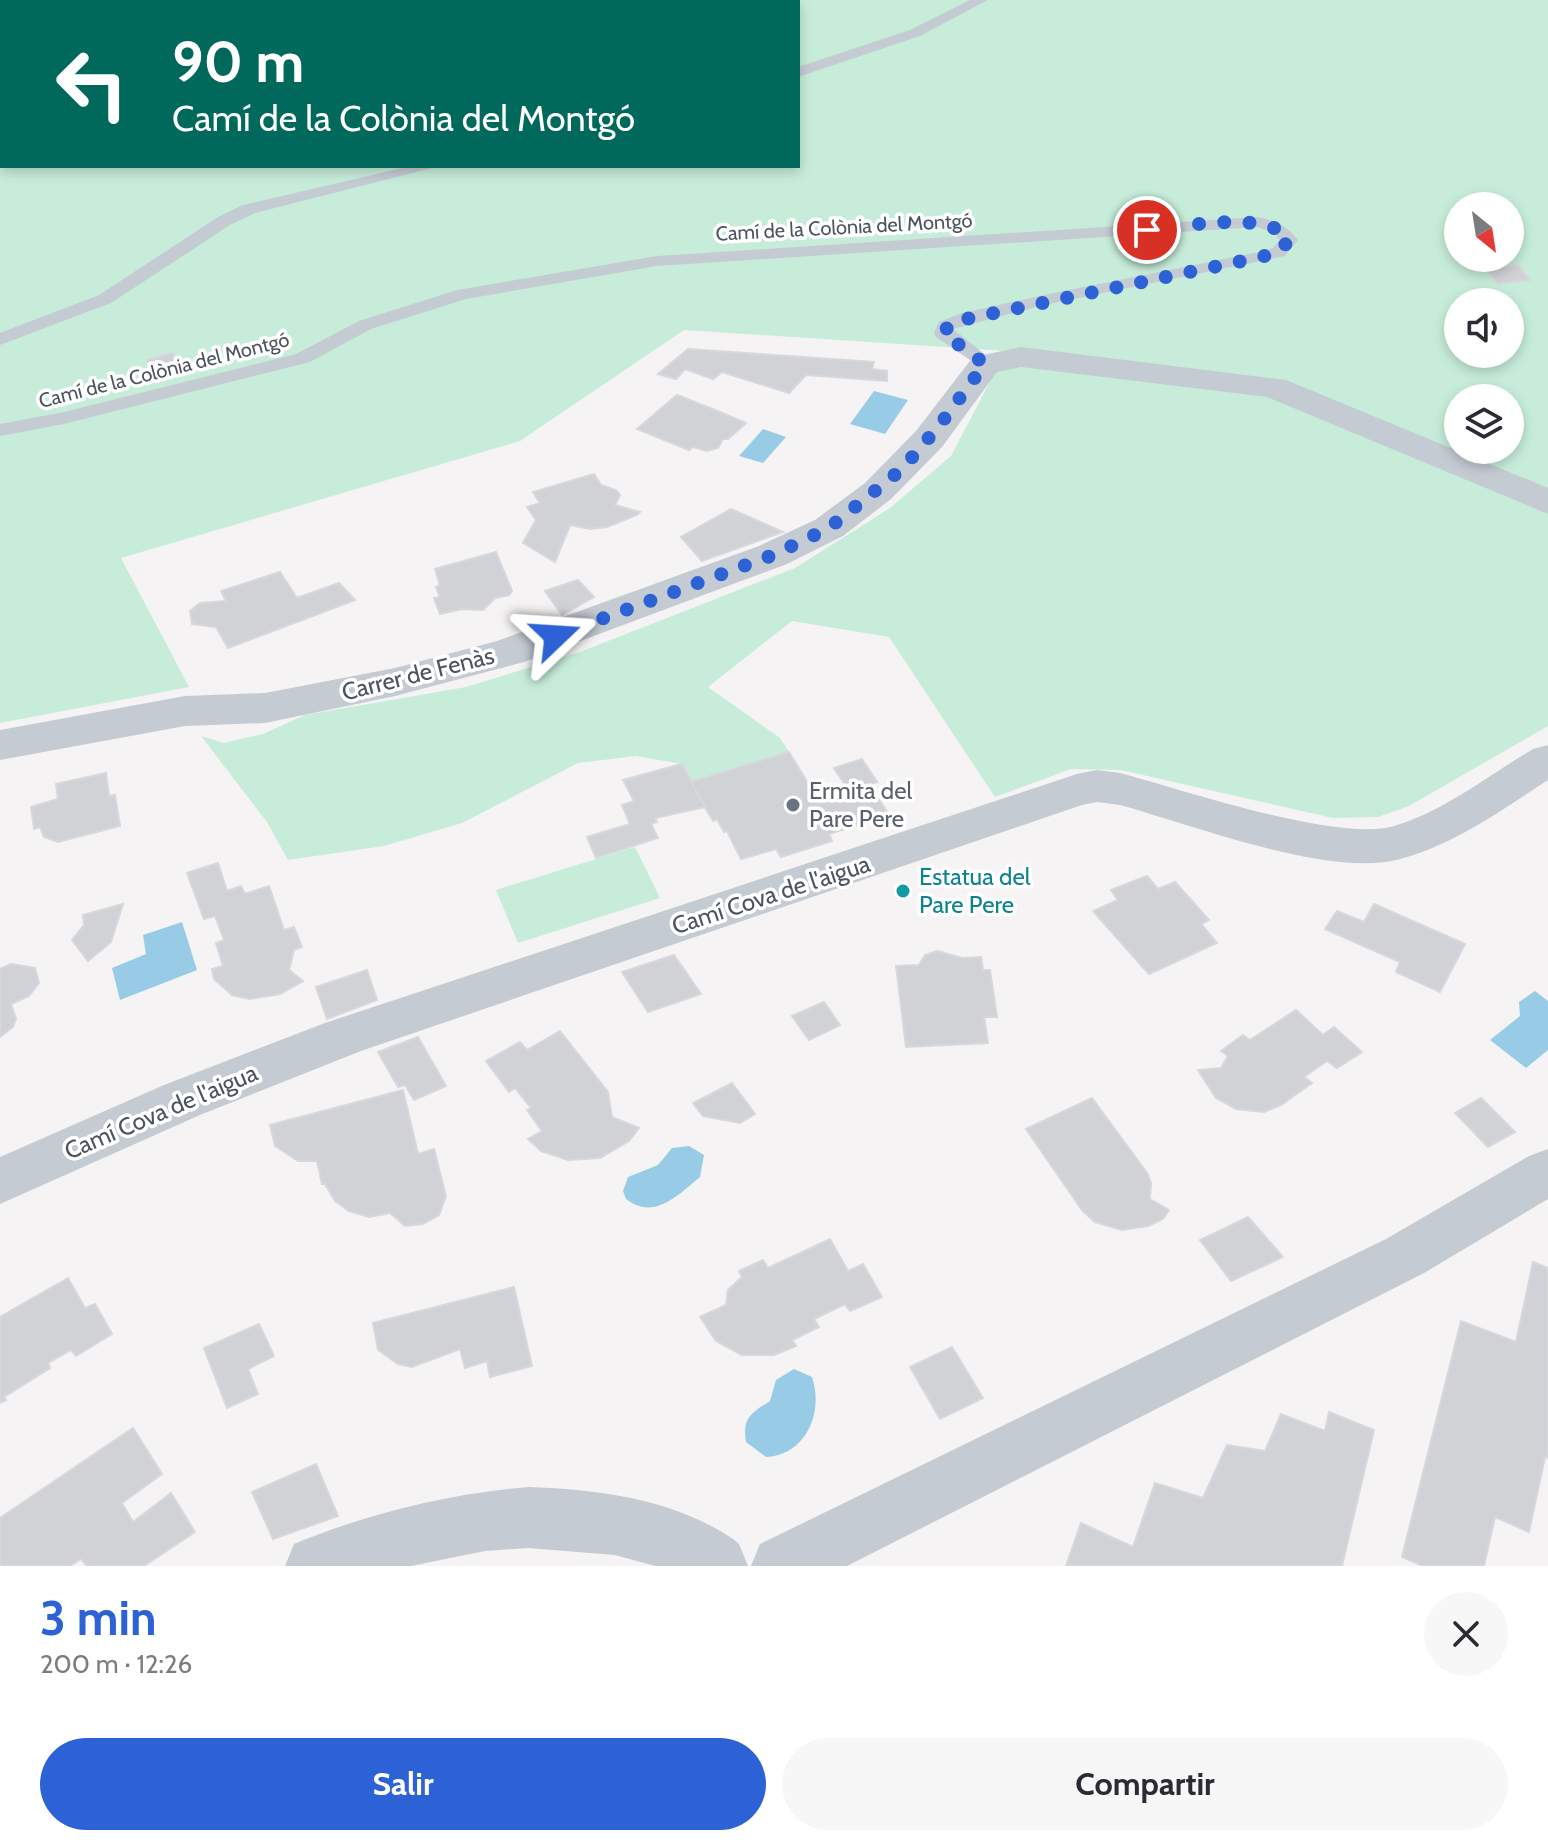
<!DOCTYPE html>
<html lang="es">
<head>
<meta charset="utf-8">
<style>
	body { margin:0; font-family:Cabin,sans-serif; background:#f7f7f7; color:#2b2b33; height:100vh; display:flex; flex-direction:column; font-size:30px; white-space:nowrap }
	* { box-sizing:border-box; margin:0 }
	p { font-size:26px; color:#7c7c81 }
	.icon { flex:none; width:44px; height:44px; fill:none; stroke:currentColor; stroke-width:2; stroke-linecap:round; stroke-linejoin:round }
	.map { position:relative; height:1566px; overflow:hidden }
	.panel { display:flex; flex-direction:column; background:#fff; flex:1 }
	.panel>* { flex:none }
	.banner { position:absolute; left:0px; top:0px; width:800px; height:168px; box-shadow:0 4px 12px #0003; background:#00695c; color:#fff; overflow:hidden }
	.needle { width:52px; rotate:150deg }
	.fabs { position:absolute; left:1444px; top:192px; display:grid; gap:16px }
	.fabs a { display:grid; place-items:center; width:80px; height:80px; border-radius:50%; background:#fff; box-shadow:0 4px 12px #0003; font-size:40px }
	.pin { position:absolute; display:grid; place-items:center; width:68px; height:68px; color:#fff; margin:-34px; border:4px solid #fff; border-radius:50%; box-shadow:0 2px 8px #0007 }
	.me { position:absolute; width:88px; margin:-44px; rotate:70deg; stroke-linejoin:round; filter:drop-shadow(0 0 6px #0008) }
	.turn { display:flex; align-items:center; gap:28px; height:168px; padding:0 40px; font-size:36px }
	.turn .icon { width:104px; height:104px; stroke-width:2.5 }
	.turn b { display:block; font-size:56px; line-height:68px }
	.round { display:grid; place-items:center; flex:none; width:84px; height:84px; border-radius:42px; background:#f7f7f7 }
	.head { display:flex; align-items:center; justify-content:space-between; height:136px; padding:0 40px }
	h1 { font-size:48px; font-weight:800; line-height:60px; color:#2c62d5 }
	.button { display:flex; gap:16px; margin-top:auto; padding:16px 40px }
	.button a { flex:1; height:92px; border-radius:48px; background:#2c62d5; color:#fff; font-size:32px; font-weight:800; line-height:92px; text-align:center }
	.button a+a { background:#f7f7f7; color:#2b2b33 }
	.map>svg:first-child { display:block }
	.green { fill:#c7edda; fill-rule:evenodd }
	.water { fill:#98cce6 }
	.building { fill:#d0d2d6; stroke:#d7d8dd; stroke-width:2 }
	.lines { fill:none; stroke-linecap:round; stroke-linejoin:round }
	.lane { fill:#c5cbd3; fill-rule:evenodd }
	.street { fill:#c5cbd3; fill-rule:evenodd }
	.route { stroke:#2c62d5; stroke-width:14; stroke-dasharray:0 25.2 }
	.worship-dot { fill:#6b7280; stroke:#fff; stroke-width:3 }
	.culture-dot { fill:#0f9aa8; stroke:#fff; stroke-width:3 }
	.labels { text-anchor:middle; stroke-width:7; stroke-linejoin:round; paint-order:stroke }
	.far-street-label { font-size:20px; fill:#4c545f; stroke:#fff }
	.street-label { font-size:24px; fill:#4c545f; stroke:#fff }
	.worship-label { font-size:24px; fill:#5b616d; stroke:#fff; text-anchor:start }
	.culture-label { font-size:24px; fill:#0d838f; stroke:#fff; text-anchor:start }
</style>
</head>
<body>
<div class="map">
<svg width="1548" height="1566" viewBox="0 0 1548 1566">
	<rect width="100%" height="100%" fill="#f5f3f3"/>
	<!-- green -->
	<g class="green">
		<path d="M0,0H1548V726L1409,806L1378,817L1333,818L1121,770L1071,769L995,797L889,637L792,621L708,687L780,738L789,752L690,782L682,764L636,756L578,763L462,823L384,846L288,860L267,822L201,736L224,743L263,734L305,715L466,687L580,652L795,568L890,508L951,456L1006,351L684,330L520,441L121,558L189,687L0,723ZM2,2H798V166H2ZM1458,206H1510V258H1458ZM1458,302H1510V354H1458ZM1458,398H1510V450H1458Z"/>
		<polygon points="635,847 660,898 518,943 496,890"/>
	</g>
	<!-- water -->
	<g class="water">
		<polygon points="874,391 908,400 885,434 850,424"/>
		<polygon points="763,429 786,437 763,463 739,456"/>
		<polygon points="182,922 197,970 120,1000 112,968 146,954 143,935"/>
		<polygon points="1535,991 1548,1001 1548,1050 1526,1068 1490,1040 1520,1016 1519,1002"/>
		<path d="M689,1146L704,1155L700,1177C678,1195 654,1221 626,1199L623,1191L628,1177L658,1165L672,1148Z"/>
		<path d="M794,1369L812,1377C824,1412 806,1455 766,1457L746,1442C742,1418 751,1413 770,1401L776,1380Z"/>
	</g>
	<!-- building -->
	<g class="building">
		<polygon points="1518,265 1530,280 1498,284 1485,268"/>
		<polygon points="688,349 874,362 872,369 887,371 887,381 806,375 789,393 722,372 713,379 685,369 676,379 658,374"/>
		<polygon points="172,353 182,368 156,375 147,360"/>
		<polygon points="677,395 715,410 746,423 728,439 723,439 718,448 707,451 693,447 689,450 637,429"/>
		<polygon points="594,474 601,485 616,490 620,495 615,505 640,512 637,515 607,527 590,529 570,525 555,562 523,543 536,520 527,507 540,503 533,492"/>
		<polygon points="731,509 783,532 702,561 681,537"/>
		<polygon points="496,552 512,591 509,595 495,598 483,610 462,609 440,614 434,598 440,597 436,587 440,585 435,569"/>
		<polygon points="280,572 297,598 339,583 355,600 228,648 216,627 192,624 190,611 200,603 226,601 221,591"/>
		<polygon points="578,580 594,597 562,615 545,591"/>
		<polygon points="789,752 820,803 872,788 889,815 829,834 832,841 781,857 776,849 741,859 727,831 724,832 717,819 713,821 690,782"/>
		<polygon points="862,759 877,782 849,791 834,768"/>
		<polygon points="682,764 705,807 655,818 657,822 651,824 658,838 596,858 587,837 630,824 622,805 634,801 623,780"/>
		<polygon points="106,773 109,796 115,795 120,826 58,842 44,837 40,827 34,829 31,807 58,799 56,784"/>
		<polygon points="218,863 227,891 241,886 245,894 269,886 284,930 294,927 302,947 294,950 289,970 303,981 280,994 249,999 232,995 214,979 212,969 223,966 216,943 224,940 215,916 204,919 187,873"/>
		<polygon points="1147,876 1158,889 1175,882 1209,920 1201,924 1217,943 1149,974 1093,911 1118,900 1111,890"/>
		<polygon points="123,904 111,942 88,961 72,940 84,925 83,915"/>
		<polygon points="1374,904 1465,944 1440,992 1396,972 1400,962 1325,929 1337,911 1364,922"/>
		<polygon points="937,951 962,958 981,957 983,970 990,970 997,1017 984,1017 988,1043 906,1047 896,966 919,965 925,955"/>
		<polygon points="674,955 701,994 648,1012 622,972"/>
		<polygon points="11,964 35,968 39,983 29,996 11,1004 16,1019 13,1027 0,1037 0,969"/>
		<polygon points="367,970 377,1000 327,1019 316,987"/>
		<polygon points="824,1002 840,1025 809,1040 792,1016"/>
		<polygon points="1296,1010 1323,1035 1334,1027 1362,1052 1337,1068 1327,1061 1304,1077 1312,1083 1281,1105 1264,1112 1236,1109 1216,1098 1198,1070 1221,1068 1228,1056 1221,1051 1243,1035 1250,1040"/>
		<polygon points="560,1031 608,1092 612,1117 639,1128 629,1141 600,1158 568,1160 541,1151 528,1139 542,1131 527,1110 531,1108 515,1088 509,1092 486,1061 520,1042 527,1050"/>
		<polygon points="418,1037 446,1086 414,1100 405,1085 398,1087 378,1052"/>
		<polygon points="732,1083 755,1114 740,1123 703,1116 693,1103"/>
		<polygon points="403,1090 418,1154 434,1149 446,1196 439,1215 423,1224 405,1226 390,1213 369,1217 349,1211 335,1201 325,1184 322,1184 317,1161 298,1161 275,1146 270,1125"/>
		<polygon points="1092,1098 1147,1173 1151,1183 1150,1199 1169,1210 1163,1219 1148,1226 1122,1230 1095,1222 1082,1210 1026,1129"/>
		<polygon points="1481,1098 1515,1132 1488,1147 1455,1113"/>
		<polygon points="1248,1217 1283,1257 1231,1281 1200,1240"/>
		<polygon points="830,1239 848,1271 863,1264 882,1297 850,1311 845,1304 814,1319 819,1327 792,1340 796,1346 774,1355 742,1355 716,1341 700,1317 726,1305 728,1290 742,1277 739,1271 763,1260 768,1268"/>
		<polygon points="1533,1262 1548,1268 1548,1458 1545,1457 1529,1532 1495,1517 1484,1566 1423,1566 1402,1557 1461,1321 1516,1342"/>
		<polygon points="68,1278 85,1308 95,1304 112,1334 76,1356 71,1350 48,1363 50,1368 4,1397 6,1400 0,1403 0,1317"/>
		<polygon points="514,1287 532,1366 490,1377 487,1361 465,1368 460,1349 412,1367 398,1364 378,1350 373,1323"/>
		<polygon points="259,1324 274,1356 248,1369 258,1394 227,1408 204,1348"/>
		<polygon points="952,1347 983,1398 940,1419 910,1367"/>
		<polygon points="1329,1412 1374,1430 1342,1566 1066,1566 1081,1523 1133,1547 1155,1483 1203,1498 1227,1445 1265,1451 1281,1414 1325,1431"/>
		<polygon points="133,1428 162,1474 122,1503 133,1522 171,1493 195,1532 144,1566 87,1566 81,1559 70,1566 0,1566 0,1518"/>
		<polygon points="316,1464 338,1516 273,1539 252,1492"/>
	</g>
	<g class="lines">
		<!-- lane -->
		<g class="lane">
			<polygon points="469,0 489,0 468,2"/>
			<polygon points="688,0 722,0 687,2"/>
			<polygon points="970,0 988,0 920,36 798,77 798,67 910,30"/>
			<polygon points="411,166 440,166 255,213 230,225 111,303 0,345 0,333 99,295 218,217 243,205"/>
			<path d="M1258,217C1276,221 1286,225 1298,240L1285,256L1044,305L953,329L992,360L994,364L985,370L936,337L934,333L939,322L962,313L1044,295L1259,252L1273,248L1280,240L1272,232L1257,227L657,266L466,299L371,329L310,362L64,424L0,436V424L64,412L296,354L359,321L457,290L657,256Z"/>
		</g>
		<!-- street -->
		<g class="street">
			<polygon points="1021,347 1286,380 1548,488 1548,514 1267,397 1021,367 997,372 942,447 891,499 843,536 787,564 524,662 395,696 265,723 185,726 0,760 0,730 185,696 265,693 395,668 497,641 759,546 815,520 865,483 916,431 973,357"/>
			<path d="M1548,745V780C1500,811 1452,846 1396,860C1327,877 1190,824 1120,805L1097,802L1082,805L361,1051L200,1115L0,1204V1157L164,1085L325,1023L1077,774L1097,770L1120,773C1181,789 1338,843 1394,826C1443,812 1489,775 1533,749Z"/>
			<polygon points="1548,1149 1548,1199 1424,1273 847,1566 751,1566 760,1544 1386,1239 1529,1156"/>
			<path d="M528,1487C597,1489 674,1499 733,1539L739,1544L748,1566H655L615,1555L528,1548L485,1551L411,1566H285L294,1544C370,1513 447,1494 528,1487Z"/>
		</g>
	</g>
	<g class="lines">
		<!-- route -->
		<path class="route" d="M556,636L773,555L829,528L902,469L939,426L985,364L943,333L952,322L1261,257L1279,252L1289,240C1272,209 1179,227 1147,230"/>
	</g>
	<!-- markers -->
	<circle class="worship-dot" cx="793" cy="805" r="8"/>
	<circle class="culture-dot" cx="903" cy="891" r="8"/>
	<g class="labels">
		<!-- far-street labels -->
		<g class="far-street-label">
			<text transform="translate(844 227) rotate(-3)" y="7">Camí de la Colònia del Montgó</text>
			<text transform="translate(164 370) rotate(-14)" y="7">Camí de la Colònia del Montgó</text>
		</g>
		<!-- street labels -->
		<g class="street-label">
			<text transform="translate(418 674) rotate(-14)" y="8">Carrer de Fenàs</text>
			<text transform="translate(771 895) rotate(-18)" y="8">Camí Cova de l'aigua</text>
			<text transform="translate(161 1112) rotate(-23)" y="8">Camí Cova de l'aigua</text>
		</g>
		<!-- worship labels -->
		<g class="worship-label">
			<text x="809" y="799">Ermita del<tspan x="809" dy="28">Pare Pere</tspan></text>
		</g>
		<!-- culture labels -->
		<g class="culture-label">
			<text x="919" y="885">Estatua del<tspan x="919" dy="28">Pare Pere</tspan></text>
		</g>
	</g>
</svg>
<div class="fabs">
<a><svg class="needle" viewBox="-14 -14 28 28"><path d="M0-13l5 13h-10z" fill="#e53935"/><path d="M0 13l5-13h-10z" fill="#7c7c81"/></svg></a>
<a><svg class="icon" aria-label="sound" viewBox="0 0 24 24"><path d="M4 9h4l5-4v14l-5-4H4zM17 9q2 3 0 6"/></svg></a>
<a><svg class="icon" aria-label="layers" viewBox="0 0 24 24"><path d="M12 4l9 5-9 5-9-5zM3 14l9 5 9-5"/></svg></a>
</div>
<div class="pin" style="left:1147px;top:230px;background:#d93025"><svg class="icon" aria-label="arrive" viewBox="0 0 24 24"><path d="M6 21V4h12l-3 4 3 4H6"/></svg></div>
<svg class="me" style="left:556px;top:636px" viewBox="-20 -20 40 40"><path d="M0-17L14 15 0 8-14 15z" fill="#2c62d5" stroke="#fff" stroke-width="4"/></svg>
<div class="banner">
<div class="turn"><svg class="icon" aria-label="left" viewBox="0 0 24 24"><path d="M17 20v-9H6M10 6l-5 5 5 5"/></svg><div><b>90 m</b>Camí de la Colònia del Montgó</div></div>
</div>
</div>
<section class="panel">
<div class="head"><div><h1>3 min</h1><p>200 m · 12:26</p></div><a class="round"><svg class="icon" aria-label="close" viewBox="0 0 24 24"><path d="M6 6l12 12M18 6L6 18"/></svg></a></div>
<div class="button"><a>Salir</a><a>Compartir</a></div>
</section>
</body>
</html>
